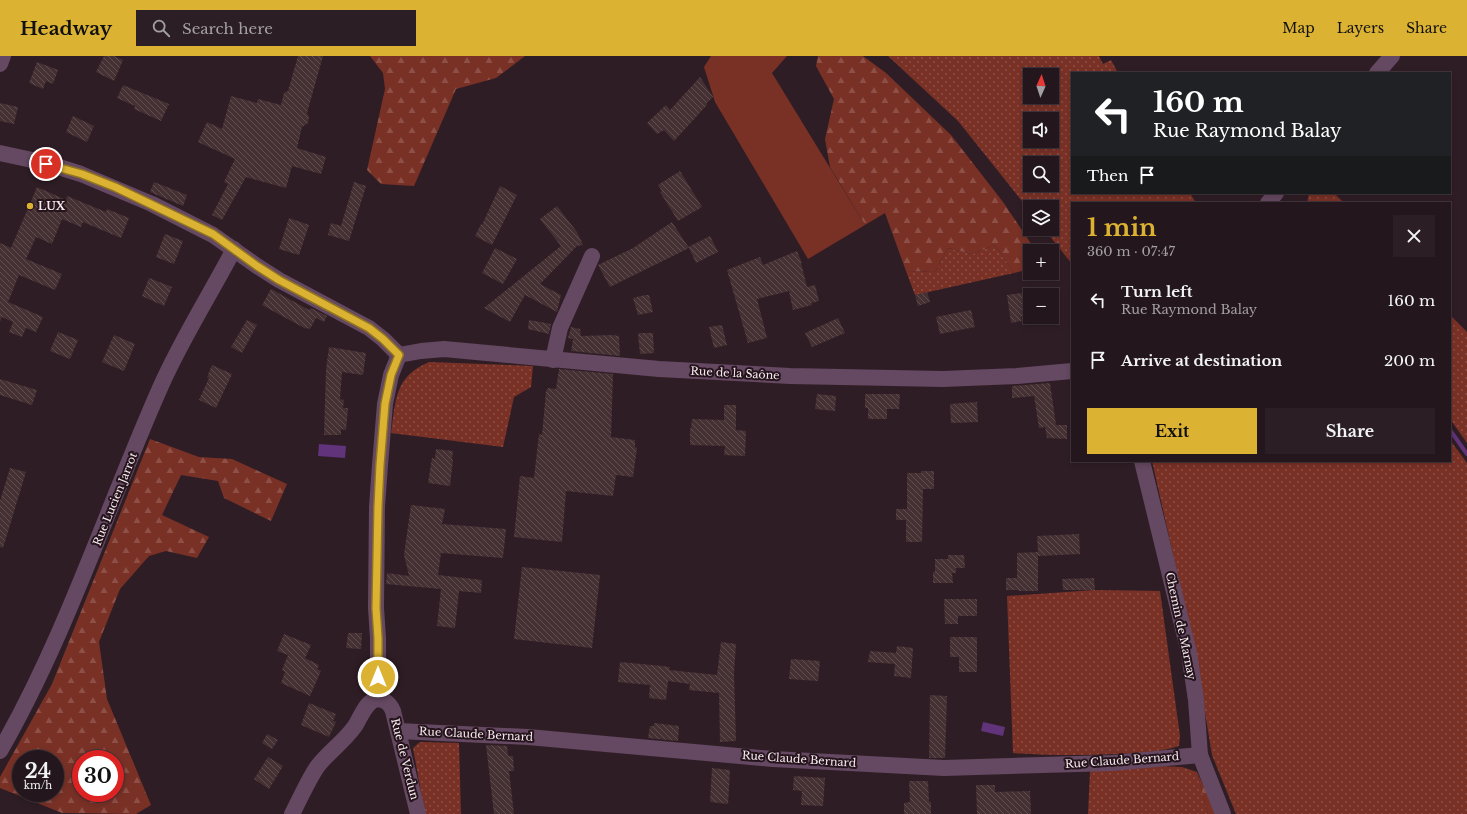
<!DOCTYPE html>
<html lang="en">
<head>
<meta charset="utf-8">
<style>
	body { margin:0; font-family:"Libre Baskerville",serif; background:#2b1f25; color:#f1f3f6; height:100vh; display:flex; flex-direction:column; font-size:15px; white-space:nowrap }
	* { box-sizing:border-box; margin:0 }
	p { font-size:13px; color:#a39fa3 }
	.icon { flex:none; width:22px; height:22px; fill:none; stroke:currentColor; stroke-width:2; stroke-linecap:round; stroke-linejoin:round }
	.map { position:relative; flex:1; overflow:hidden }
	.panel { position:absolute; left:1071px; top:146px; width:380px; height:260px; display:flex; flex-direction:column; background:#23161c; border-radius:0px; box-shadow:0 2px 6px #0003,0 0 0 1px #40353b }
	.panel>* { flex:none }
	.banner { position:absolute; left:1071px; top:16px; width:380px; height:122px; border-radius:0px; box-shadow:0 2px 6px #0003,0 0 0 1px #40353b; background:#202124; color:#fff; overflow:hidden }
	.needle { width:26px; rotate:3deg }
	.buttons { position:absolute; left:1023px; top:12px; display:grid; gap:8px }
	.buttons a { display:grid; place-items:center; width:36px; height:36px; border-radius:0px; background:#23161c; box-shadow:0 2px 6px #0003,0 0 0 1px #40353b; font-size:20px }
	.speed { position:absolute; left:12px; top:694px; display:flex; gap:8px; font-size:20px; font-weight:700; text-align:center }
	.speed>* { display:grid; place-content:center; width:52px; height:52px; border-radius:50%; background:#23161c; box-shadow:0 2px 6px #0003,0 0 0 1px #40353b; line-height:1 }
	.speed small { font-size:10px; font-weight:400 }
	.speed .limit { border:6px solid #d22; background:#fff; color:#111 }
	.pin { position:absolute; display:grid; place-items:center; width:34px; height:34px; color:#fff; margin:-17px; border:2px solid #fff; border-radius:50%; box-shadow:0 1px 4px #0007 }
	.me { position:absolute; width:44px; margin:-22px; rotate:0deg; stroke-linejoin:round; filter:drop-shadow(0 0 3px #0008) }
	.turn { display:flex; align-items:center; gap:14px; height:84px; padding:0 16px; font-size:18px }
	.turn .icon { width:52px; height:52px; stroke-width:2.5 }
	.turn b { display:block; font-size:28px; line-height:34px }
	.then { display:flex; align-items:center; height:38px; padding:0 16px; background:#0003; gap:8px; font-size:15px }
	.round { display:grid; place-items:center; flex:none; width:42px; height:42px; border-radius:0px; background:#2b1f25 }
	.overview { display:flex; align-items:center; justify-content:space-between; height:68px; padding:0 16px }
	h1 { font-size:24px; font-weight:700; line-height:30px; color:#dcb233 }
	.button { display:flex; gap:8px; margin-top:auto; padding:8px 16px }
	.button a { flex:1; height:46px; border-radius:0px; background:#dcb233; color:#111; font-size:16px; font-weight:700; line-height:46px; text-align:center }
	.button a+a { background:#2b1f25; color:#f1f3f6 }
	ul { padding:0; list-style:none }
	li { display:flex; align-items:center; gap:12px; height:60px; padding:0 16px }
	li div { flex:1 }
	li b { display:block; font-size:15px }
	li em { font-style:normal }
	header { display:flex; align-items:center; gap:24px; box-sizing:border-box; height:56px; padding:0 20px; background:#dcb233; color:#111 }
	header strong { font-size:19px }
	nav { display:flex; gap:22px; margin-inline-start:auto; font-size:14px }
	.search { width:280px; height:36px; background:#2b1f25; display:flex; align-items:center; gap:10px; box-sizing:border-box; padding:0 14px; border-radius:0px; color:#a39fa3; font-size:15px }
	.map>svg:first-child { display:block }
	.grass { fill:url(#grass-dots); fill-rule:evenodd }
	.forest { fill:url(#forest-firs); fill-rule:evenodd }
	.garden { fill:#793126 }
	.water { fill:#60337a }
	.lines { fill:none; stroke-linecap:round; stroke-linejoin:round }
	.stream { stroke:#60337a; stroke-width:4 }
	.building { fill:url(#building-back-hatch) }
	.street { stroke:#654862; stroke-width:16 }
	.route-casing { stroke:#8f7421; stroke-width:10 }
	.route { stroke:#dcb233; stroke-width:7 }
	.poi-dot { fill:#dcb233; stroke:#25141c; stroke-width:1.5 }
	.labels { text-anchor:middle; stroke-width:4; stroke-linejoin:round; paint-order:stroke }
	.poi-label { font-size:11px; font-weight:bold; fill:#f7eaef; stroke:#25141c; text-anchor:start }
	.street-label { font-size:11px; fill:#f7eaef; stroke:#25141c }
</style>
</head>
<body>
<header>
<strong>Headway</strong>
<div class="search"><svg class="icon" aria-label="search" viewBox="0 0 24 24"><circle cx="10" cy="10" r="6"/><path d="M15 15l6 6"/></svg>Search here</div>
<nav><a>Map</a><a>Layers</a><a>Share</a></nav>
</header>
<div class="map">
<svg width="1467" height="758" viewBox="0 0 1467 758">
	<defs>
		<pattern id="grass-dots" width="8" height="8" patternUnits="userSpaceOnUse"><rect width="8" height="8" fill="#793126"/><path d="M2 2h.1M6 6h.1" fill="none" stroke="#8d4f46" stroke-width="1.8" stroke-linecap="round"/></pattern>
		<pattern id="forest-firs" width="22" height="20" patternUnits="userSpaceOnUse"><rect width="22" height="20" fill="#793126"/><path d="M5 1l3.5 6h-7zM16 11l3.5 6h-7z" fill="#8d4f46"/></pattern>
		<pattern id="building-back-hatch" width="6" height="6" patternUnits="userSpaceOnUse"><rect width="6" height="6" fill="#453033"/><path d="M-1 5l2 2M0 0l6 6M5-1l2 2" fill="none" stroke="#614e51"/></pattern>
	</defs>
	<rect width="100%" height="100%" fill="#2f1d25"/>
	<!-- grass -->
	<g class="grass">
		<path d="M888,0H1099L1103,8L1111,4L1118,17H1072V137H1190L1196,147H1072V208L1044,173H1052V151H1030V155L958,65ZM1030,19H1052V41H1030ZM1030,63H1052V85H1030ZM1030,107H1052V129H1030Z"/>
		<polygon points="1309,137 1334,137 1344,147 1307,147"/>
		<polygon points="995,189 1014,217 915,239 906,215 935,216 948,192 972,198"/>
		<polygon points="1450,259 1467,276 1467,387 1450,363"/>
		<path d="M429,306L533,310L531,331L514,341L503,391L391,377C396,344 394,321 429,306Z"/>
		<polygon points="1450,384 1467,407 1467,758 1236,758 1212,699 1195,596 1152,405 1450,405"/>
		<path d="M1095,534L1160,535L1180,680L1179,690C1158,697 1137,697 1115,698C1081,700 1047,699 1013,697L1007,540Z"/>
		<polygon points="420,686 459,687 461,758 425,758 413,692"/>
		<polygon points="1158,710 1182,711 1197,716 1208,758 1088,758 1090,715"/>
	</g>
	<!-- forest -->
	<g class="forest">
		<polygon points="370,0 525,0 496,22 456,33 414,130 381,128 367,114 385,33 383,17"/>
		<polygon points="818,0 863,0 886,17 951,79 1003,146 1036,195 1030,195 1030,213 1014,217 995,189 972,198 948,192 935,216 906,215 885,157 865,169 830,111 825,83 834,43 816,10"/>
		<path d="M150,383L199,401L232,403L287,428L271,465L224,442L218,425L181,419L162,459L209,481L197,502L166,495L149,500L120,533L99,586L107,643L151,749L136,758L62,757L0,732V721L52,628ZM21,703H55V737H21ZM81,703H115V737H81Z"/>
		<polygon points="1197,716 1214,752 1216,758 1208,758"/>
	</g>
	<!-- garden -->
	<polygon class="garden" points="711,0 787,0 772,17 865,169 808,203 715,46 704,11"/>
	<!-- water -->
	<g class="water">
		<polygon points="319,388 346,390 345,402 318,400"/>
		<polygon points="983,666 1005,671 1003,680 981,675"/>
	</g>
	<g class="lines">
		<!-- stream -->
		<polyline class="stream" points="1450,374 1467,398"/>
	</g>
	<!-- building -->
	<g class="building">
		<polygon points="104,0 114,0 123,4 114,25 96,16"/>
		<polygon points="298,0 323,0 307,57 309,61 308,67 302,71 297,92 326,101 321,118 292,110 286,132 246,121 222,164 212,159 228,128 224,126 235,103 198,86 207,66 222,73 231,40 257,47 258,43 281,49 284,37 288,35"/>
		<polygon points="37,6 58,14 53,28 46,25 43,33 29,27"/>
		<polygon points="700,21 713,41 706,48 707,49 674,85 664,74 657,78 647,67 666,49 670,54"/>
		<polygon points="123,29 169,48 161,65 134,53 135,50 117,42"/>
		<polygon points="0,47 18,51 14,68 0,65"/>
		<polygon points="73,60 94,70 87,86 66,76"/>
		<polygon points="680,115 702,151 678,165 660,136 662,135 658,129"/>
		<polygon points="154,126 187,139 183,150 150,136"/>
		<polygon points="354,126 366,130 349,185 328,179 331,167 341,170"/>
		<polygon points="500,130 517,139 492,189 475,180 481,168 482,169"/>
		<polygon points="37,131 66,144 67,140 106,156 107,153 129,162 121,182 83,166 81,171 62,163 52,188 36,181 26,203 62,218 55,234 19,219 8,246 43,261 36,276 26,272 22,281 9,276 13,266 2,261 0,265 0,187 11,192"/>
		<polygon points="557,150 577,176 583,189 577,190 540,228 561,239 557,256 525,239 510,266 484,252 561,190 540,163"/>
		<polygon points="289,162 309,169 299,199 279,193"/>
		<polygon points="672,166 689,192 688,191 710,180 718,196 696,207 689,192 610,231 598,209 633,192"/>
		<polygon points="165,178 183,185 174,208 156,201"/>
		<polygon points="495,192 517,203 503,228 482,217"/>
		<polygon points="797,195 802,207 801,207 807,231 815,229 819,245 811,247 812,249 793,254 789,235 757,243 767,282 748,287 727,214 760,201 763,209"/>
		<polygon points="149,222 172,231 164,250 142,240"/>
		<polygon points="271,233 309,254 311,252 327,260 324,266 316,262 310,273 307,272 306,273 262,249"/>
		<polygon points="927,236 930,246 918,250 915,239"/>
		<polygon points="1030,236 1030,259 1021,261 1022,265 1011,267 1007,239"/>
		<polygon points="645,239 649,239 653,256 638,259 633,242"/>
		<polygon points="971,254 975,271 940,278 936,261"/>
		<polygon points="838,262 845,277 812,291 805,277"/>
		<polygon points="247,264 257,269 242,297 231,291"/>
		<polygon points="529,264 551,268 549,278 528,273"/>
		<polygon points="722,269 727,289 714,292 709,271"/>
		<polygon points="571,271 580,273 581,280 612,279 619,280 620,300 571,295 573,283 568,282"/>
		<polygon points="58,276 78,284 70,303 50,295"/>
		<polygon points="639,277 653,277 654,297 640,298 638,279"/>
		<polygon points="114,279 135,288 124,315 102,306"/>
		<polygon points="329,291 366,297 363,319 342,316 340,343 344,344 343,352 348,352 346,374 341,373 341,379 324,379 326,314"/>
		<polygon points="212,309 232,318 216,352 199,344 209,322 207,321"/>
		<polygon points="559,313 613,318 611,381 635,384 635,391 637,392 633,421 616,419 613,440 566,435 562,486 514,481 520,420 534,422 539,378 542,379 546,335 548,332 556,333"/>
		<polygon points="0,323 37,334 32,349 0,339"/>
		<polygon points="1050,327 1056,369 1067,369 1067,383 1047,382 1045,371 1039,372 1034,340 1012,342 1012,330"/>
		<polygon points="817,338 836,340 835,355 815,353"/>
		<polygon points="865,338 900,338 899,353 887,353 887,363 868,363 868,352 865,352"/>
		<polygon points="977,346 978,366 951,367 950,348"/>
		<polygon points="724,349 736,349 736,374 746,375 745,400 724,399 725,390 690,389 690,372 691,373 692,363 724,364"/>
		<polygon points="436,393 453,395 452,404 453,404 450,430 428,427 432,402 435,403"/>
		<polygon points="10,412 26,416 3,492 0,491 0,445"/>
		<polygon points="921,415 934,415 934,433 923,433 922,486 906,486 906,464 896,464 896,453 907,453 907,417 921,417"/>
		<polygon points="411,449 445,453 442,468 506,473 503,502 441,497 438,519 482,524 481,537 459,535 455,572 437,570 441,533 386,528 387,517 409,520 404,499"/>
		<polygon points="1079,478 1080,498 1038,500 1038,499 1038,535 1018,535 1018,534 1006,534 1006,522 1017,522 1017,497 1038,496 1037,480"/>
		<polygon points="948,499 964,499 965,512 956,512 956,517 952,517 953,527 933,527 933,516 935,516 935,503 948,503"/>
		<polygon points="522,511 600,519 592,592 514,583"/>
		<polygon points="1094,522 1095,534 1063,534 1062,523"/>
		<polygon points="944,543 977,543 977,560 958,560 958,568 945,568"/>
		<polygon points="348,577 362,577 361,593 346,592"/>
		<polygon points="284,578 311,589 305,602 319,609 317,613 321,615 310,640 281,627 285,616 282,614 288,599 277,595"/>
		<polygon points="950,581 977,581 977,616 959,616 959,601 950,601"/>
		<polygon points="721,586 736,588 734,617 736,685 720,686 719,637 689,634 690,628 668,625 666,644 649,642 650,629 618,626 620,606 652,609 670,611 669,614 717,619"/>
		<polygon points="897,590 913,592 911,622 894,620 895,608 868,606 870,595 896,597"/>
		<polygon points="791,603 820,605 818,625 789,623"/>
		<polygon points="930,639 947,640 945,702 929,702"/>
		<polygon points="309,647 336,658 333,665 336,666 329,681 301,669"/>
		<polygon points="654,667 679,670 678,685 648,682 650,670 654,670"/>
		<polygon points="267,678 278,684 272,693 262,687"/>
		<polygon points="486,689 507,690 508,700 513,700 514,715 509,715 514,758 494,758"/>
		<polygon points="268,701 283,710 269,733 254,723"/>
		<polygon points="712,712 730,714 728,748 710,746"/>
		<polygon points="794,720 825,722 823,750 801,749 802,735 793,734"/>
		<polygon points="909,725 928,725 929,746 931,746 931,758 904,758 904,747 910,746"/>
		<polygon points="976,729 995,729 995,736 1030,735 1031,758 977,758"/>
	</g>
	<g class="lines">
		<!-- street -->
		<g class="street">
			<polyline points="0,8 3,0"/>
			<polyline points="1377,17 1392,0"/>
			<polyline points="0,97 46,107 81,118 152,148 213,179 257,210 279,224 369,272 383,283 399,299"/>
			<polyline points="1268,147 1276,137"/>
			<polyline points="399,299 421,295 444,293 659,313 790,320 943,323 1017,320 1072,315"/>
			<polyline points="553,304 560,272 592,200"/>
			<polyline points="1142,405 1189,597 1196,644 1200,699 1223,758"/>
			<polyline points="378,643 378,582 376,552 377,451 380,409 385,348 391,319 399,299"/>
			<path d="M378,643C386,644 390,648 393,655L418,758"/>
			<polyline points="398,675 528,681 773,703 944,712 1112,707 1200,699"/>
			<path d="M0,695C66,580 106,454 160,332C181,284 210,239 234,193"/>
			<path d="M292,758C300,743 307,726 317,711C328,696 344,686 355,670C361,661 366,644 378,643"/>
		</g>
	</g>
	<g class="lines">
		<!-- route casing -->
		<g class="route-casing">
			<polyline id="route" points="46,108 82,118 115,131 213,178 257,210 279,224 369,272 383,283 399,299 391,319 385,348 380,409 378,451 376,552 378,582 378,621"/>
		</g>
		<!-- route -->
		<use href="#route" class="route"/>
	</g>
	<!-- markers -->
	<circle class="poi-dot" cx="30" cy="150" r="4"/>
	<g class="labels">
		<!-- poi labels -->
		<g class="poi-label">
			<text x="38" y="154">LUX</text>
		</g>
		<!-- street labels -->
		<g class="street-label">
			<text transform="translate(735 317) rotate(3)" y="4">Rue de la Saône</text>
			<text transform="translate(115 443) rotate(-68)" y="4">Rue Lucien Jarrot</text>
			<text transform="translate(1181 570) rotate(78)" y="4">Chemin de Marnay</text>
			<text transform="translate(476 678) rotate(3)" y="4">Rue Claude Bernard</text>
			<text transform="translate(405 703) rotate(76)" y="4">Rue de Verdun</text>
			<text transform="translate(799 703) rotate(4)" y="4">Rue Claude Bernard</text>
			<text transform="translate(1122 704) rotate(-4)" y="4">Rue Claude Bernard</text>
		</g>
	</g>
</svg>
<div class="buttons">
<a><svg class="needle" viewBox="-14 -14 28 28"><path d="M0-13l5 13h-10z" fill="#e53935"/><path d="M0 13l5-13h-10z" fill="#a39fa3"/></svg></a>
<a><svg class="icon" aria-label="sound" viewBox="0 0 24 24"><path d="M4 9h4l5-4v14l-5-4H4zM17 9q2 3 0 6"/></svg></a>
<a><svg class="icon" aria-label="search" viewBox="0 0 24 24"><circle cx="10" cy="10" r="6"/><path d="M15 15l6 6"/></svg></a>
<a><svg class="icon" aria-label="layers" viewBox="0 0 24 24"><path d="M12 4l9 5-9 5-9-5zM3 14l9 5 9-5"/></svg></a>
<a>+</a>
<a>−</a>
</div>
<div class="speed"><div>24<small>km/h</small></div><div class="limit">30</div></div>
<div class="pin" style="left:46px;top:108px;background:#d93025"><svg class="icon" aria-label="arrive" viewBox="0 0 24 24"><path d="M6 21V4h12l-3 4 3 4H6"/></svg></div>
<svg class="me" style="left:378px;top:621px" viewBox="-20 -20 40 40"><circle r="17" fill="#dcb233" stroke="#fff" stroke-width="3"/><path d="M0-11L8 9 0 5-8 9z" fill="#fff"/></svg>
<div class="banner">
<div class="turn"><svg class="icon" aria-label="left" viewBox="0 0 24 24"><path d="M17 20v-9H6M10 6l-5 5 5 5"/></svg><div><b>160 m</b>Rue Raymond Balay</div></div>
<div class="then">Then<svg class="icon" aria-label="arrive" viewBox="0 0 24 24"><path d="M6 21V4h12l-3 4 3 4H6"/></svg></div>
</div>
<section class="panel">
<div class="overview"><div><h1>1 min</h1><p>360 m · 07:47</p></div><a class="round"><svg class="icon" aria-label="close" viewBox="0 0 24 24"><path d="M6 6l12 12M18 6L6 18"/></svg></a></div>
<ul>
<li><svg class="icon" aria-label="left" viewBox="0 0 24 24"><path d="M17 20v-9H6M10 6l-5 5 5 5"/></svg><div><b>Turn left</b><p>Rue Raymond Balay</p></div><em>160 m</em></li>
<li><svg class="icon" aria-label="arrive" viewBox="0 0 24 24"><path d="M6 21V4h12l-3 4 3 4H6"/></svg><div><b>Arrive at destination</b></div><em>200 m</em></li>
</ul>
<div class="button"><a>Exit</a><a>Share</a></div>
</section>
</div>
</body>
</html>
